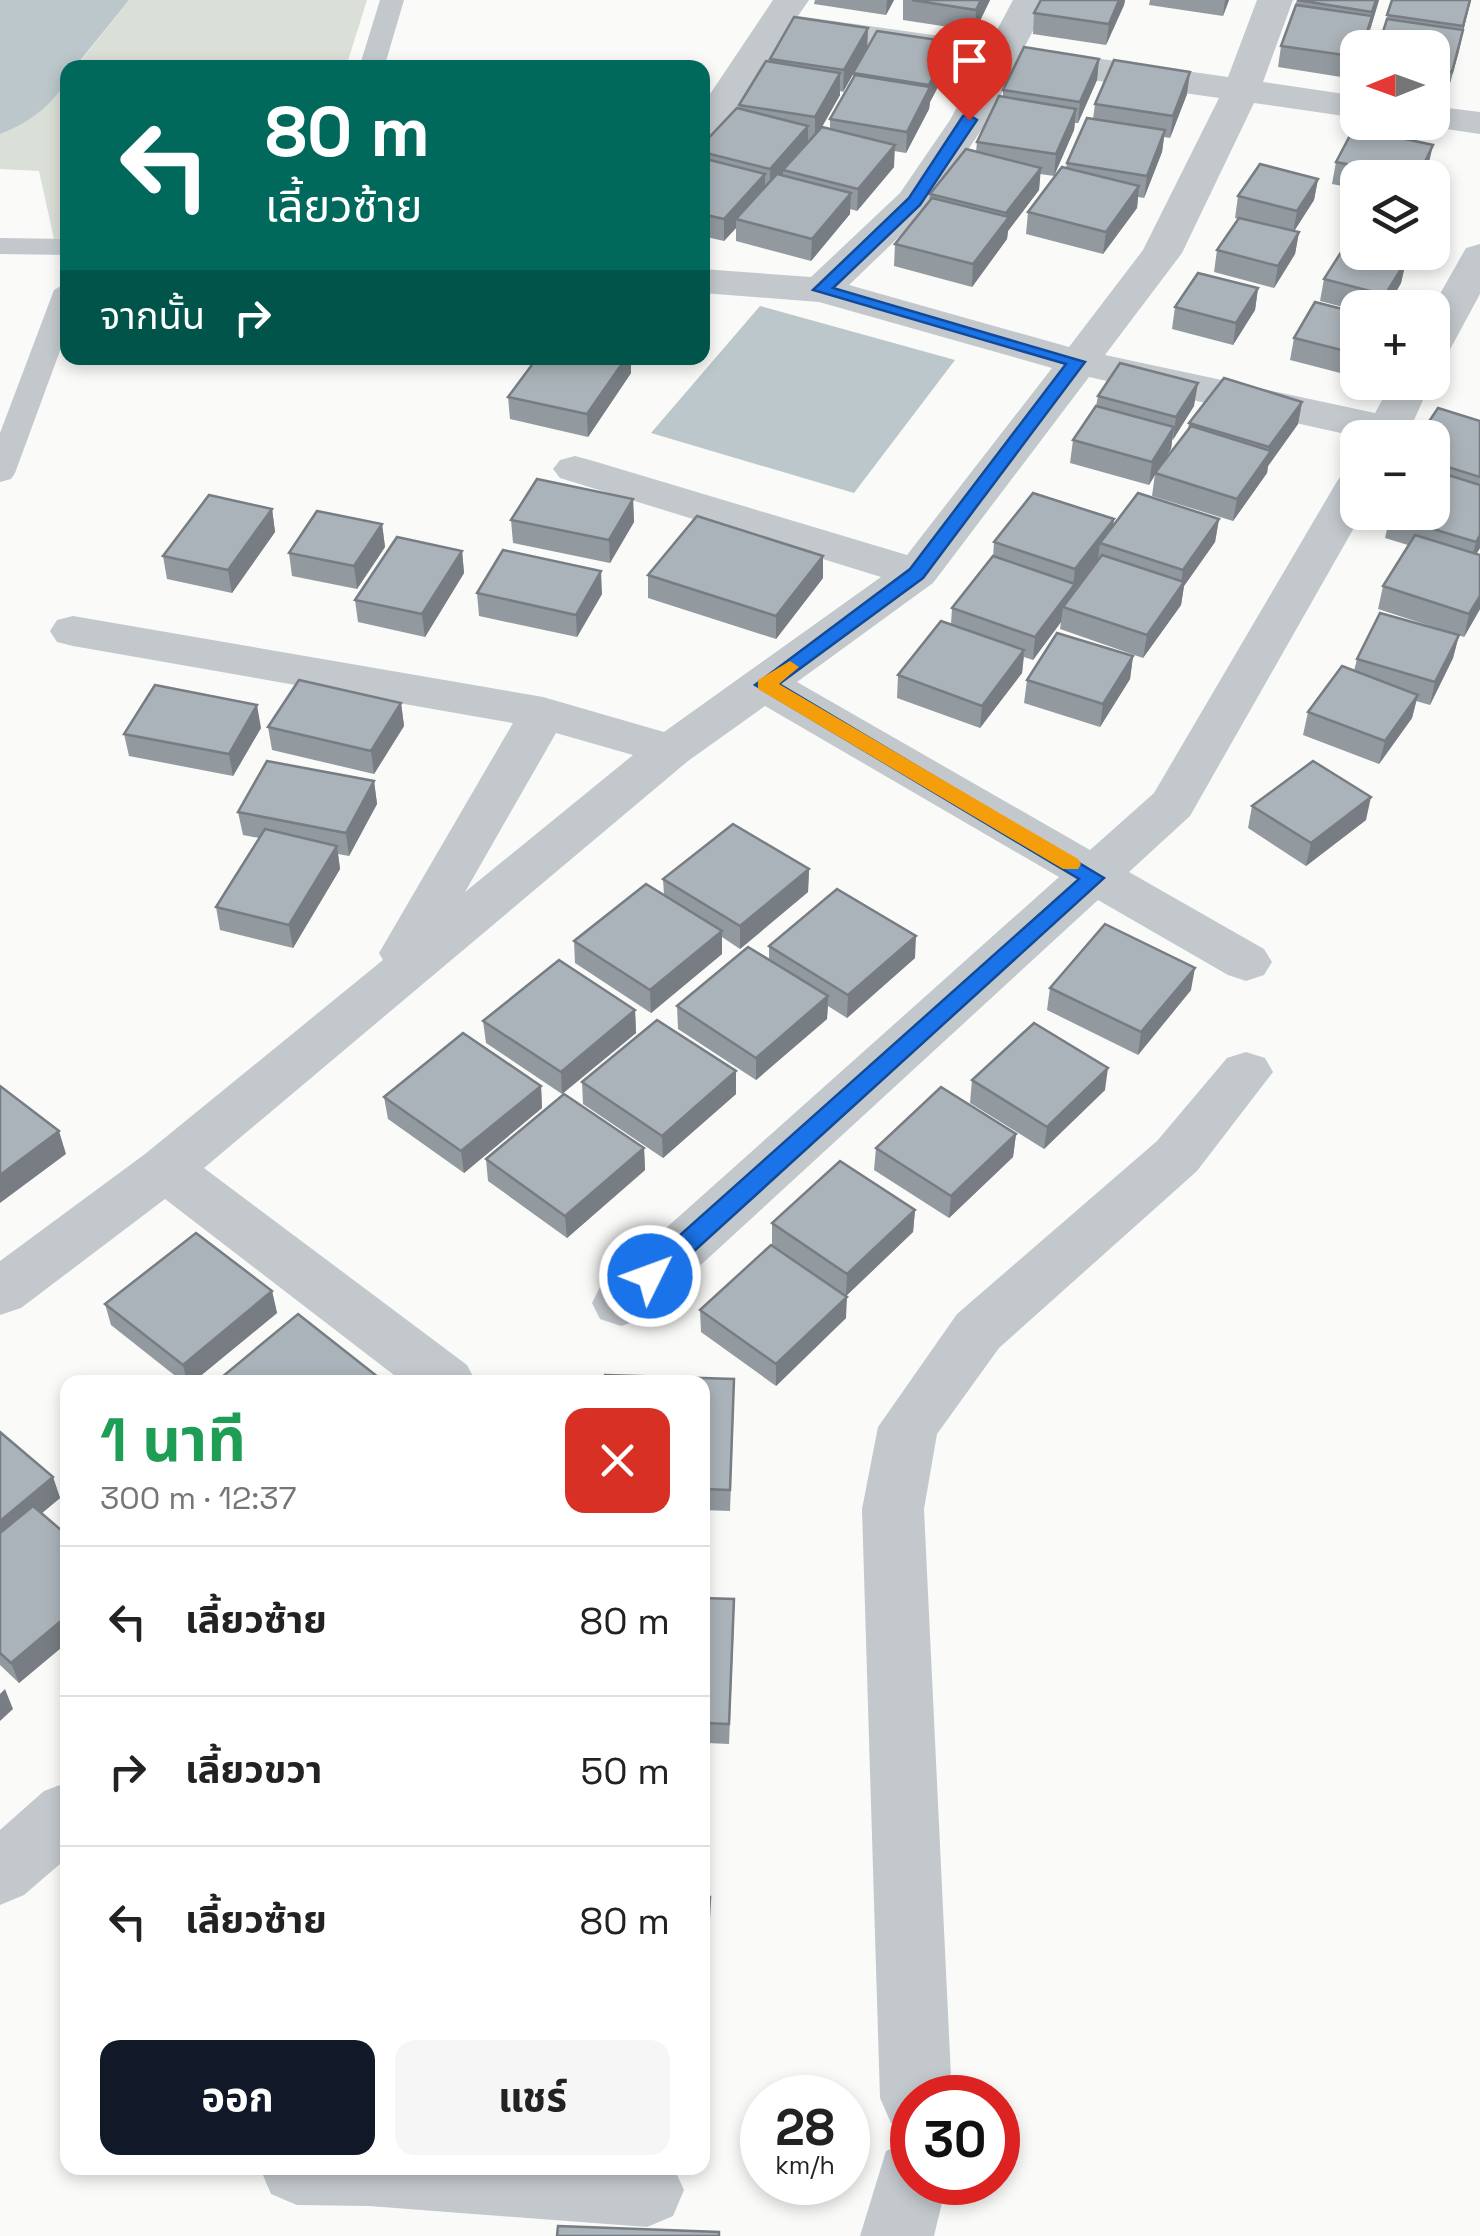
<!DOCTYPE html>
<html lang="th">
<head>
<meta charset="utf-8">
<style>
	body { margin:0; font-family:"Space Grotesk","Noto Sans Thai",sans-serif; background:#f6f6f6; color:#222; height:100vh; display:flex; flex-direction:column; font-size:38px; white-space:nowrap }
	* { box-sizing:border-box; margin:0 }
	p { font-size:32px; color:#767676 }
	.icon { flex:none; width:55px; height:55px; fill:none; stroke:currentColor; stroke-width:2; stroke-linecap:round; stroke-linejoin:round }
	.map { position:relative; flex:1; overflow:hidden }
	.sheet { position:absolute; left:60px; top:1375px; width:650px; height:800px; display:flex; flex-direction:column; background:#fff; border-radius:20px; box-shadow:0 5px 15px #0003 }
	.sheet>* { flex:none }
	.banner { position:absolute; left:60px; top:60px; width:650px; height:305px; border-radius:20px; box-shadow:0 5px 15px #0003; background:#00695c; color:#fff; overflow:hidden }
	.needle { width:65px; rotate:269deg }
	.controls { position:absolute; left:1340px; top:30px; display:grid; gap:20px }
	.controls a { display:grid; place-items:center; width:110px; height:110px; border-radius:20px; background:#fff; box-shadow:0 5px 15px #0003; font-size:50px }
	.speed { position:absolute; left:740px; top:2075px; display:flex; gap:20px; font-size:50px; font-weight:700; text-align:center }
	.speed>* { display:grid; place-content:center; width:130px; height:130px; border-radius:50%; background:#fff; box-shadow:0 5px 15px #0003; line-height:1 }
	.speed small { font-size:25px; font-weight:400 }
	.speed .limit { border:15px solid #d22; background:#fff; color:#111 }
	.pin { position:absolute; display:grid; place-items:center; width:85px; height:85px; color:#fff; margin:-102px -42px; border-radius:50% 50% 50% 0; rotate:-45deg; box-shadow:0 0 10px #0007 }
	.pin .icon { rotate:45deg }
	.me { position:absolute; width:110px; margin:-55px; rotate:48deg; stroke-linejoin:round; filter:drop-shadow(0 0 8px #0008) }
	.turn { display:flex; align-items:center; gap:35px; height:210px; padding:0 40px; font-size:45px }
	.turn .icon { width:130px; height:130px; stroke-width:2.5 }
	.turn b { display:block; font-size:70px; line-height:85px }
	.then { display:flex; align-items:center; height:95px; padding:0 40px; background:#0003; gap:20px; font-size:38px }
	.round { display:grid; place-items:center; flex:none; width:105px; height:105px; border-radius:20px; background:#f6f6f6 }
	.headline { display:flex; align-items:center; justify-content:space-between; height:170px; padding:0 40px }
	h1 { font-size:60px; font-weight:700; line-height:75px; color:#1e9e55 }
	.cta { display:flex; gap:20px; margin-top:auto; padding:20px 40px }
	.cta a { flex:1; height:115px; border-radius:20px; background:#111827; color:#fff; font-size:40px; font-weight:700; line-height:115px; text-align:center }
	.cta a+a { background:#f6f6f6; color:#222 }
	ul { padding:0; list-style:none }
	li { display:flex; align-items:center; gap:30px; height:150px; padding:0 40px; border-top:2px solid #e0e0e0 }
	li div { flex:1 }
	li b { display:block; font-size:38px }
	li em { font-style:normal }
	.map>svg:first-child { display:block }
	.green { fill:#dadfd7 }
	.water { fill:#bbc7cb }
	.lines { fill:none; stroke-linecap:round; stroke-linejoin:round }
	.service { fill:#c3c8cc; fill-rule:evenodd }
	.minor { fill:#c3c8cc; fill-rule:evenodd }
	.wall { fill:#929a9f; fill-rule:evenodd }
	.shaded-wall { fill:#777d82 }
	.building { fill:#aab3b9; stroke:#777d82; stroke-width:2.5 }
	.route { fill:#1a73e8; stroke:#114b97; stroke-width:2.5 }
	.slow { fill:#f59e0b }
</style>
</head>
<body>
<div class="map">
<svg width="1480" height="2236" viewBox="0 0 1480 2236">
	<rect width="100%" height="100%" fill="#fafaf8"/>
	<!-- green -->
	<g class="green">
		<polygon points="129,0 367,0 346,67 75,68"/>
		<path d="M67,77V238L54,239L39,171L0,169V134C30,124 48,101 67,77Z"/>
	</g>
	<!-- water -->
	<g class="water">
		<path d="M0,0H129L75,67L68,68C68,96 25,126 0,134Z"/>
		<polygon points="760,306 955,360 854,493 651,433"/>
	</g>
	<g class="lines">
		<!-- service -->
		<g class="service">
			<polygon points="380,0 404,0 384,68 359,68"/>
			<polygon points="0,238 68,239 68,255 0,254"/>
			<polygon points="68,282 68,329 15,473 11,479 0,482 0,433 54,290"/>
		</g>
		<!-- minor -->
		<g class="minor">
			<path d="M773,0H809L798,16L990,43L1013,0H1049L1024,48L1228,77L1257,0H1293L1263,82L1358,96V118L1254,103L1182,253L1105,355L1375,413L1392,382L1432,380L1406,438H1363L1089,377L933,583L797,682L1090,850L1154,793L1336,483L1342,474L1358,470V512H1363L1190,816L1129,872L1264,949L1272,962L1264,975L1246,981L1228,975L1098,900L642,1319L621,1326L600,1319L592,1303L600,1287L1059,877L765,706L688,761L204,1168L467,1365L476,1382H403L165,1199L21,1308L0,1315V1261L145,1154L383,960L379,953L513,723L73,646L57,642L50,631L57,620L73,616L543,697L664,732L881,577L560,478L553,469L560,460L575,456L590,460L907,555L1052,368L819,302L702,293V269L811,277L900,193L950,120L980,64L785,36L715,143L702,146V106ZM1014,69L1219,98L1143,250L1069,347L849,285L928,209L988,120ZM556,733L633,755L465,892Z"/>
			<polygon points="1432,106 1480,112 1480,134 1419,125 1417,122 1432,122"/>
			<polygon points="1480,244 1480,294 1447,355 1432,358 1432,308 1466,248"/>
			<polygon points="1246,1052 1265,1058 1273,1072 1197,1171 999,1348 937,1434 924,1509 952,2098 912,2098 912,2132 891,2123 880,2098 862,1509 878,1427 957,1314 1157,1141 1227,1058"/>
			<polygon points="68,1782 68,1857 24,1895 0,1905 0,1830 44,1791"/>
			<polygon points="912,2140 912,2182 947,2182 934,2236 860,2236 886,2151"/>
			<polygon points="260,2168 674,2168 684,2190 673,2216 647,2227 369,2206 297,2205 271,2194"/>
		</g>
	</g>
	<!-- wall -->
	<g class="wall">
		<polygon points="815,0 894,0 886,15 814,4"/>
		<polygon points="903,0 990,0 975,31 903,20"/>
		<polygon points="1041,0 1125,0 1124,5 1106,45 1033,34 1034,13"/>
		<polygon points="1150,0 1229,0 1223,16 1149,5"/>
		<polygon points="1297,0 1379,0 1364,48 1358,48 1358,70 1354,79 1278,67 1281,46"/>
		<polygon points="1392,0 1471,0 1447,94 1432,91 1432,48 1385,24"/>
		<path d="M868,28L867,48L951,42L950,64L930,102L929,109L906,153L894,151V167L857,211L850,209V214L811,261L736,241V228L724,241L702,236V145L739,109V105L770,62V59ZM853,74V78L830,119V129L822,127L840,95V91L843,92Z"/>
		<polygon points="1099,59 1097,80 1078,123 1075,123 1074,130 1054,176 1040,174 1039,190 1008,231 1007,239 972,287 894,266 895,244 929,202 930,194 976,152 977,142 1003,97 1003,90"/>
		<polygon points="1187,94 1170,138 1164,137 1162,152 1144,198 1138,197 1137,208 1103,254 1026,234 1028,212 1066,168 1067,163 1093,119 1095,104"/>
		<polygon points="1336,162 1428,167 1423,178 1358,178 1358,189 1332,184"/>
		<polygon points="1318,179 1314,200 1294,231 1299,232 1295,254 1274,288 1214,272 1217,250 1239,219 1235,218 1238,196"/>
		<polygon points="1358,222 1358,247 1352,246"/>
		<polygon points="1379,252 1417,252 1412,261"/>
		<polygon points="1406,261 1401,283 1387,308 1358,308 1358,311 1320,301 1324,279"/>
		<polygon points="1258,288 1255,310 1233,345 1172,329 1175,307"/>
		<polygon points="1358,313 1358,367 1352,376 1290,360 1294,338"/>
		<polygon points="631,373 588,437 510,419 508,397"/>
		<polygon points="1098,396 1194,406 1172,440 1171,449 1160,468 1188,429 1189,423 1302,402 1298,424 1268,466 1267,473 1233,521 1152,496 1155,474 1149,485 1070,463 1073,440 1096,406"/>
		<polygon points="1480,421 1480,548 1476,554 1480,609 1464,637 1378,609 1383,586 1408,545 1385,538 1390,516 1432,512 1432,438"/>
		<polygon points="633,499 634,522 610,563 513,543 511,520"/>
		<polygon points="272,509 275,532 232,593 167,579 163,556"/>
		<polygon points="1114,519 1113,525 1219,519 1215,542 1184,586 1181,605 1143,658 1060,629 1061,622 1033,660 1024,657 1022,673 980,728 897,698 898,675 951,624 952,608 993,557 994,542"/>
		<polygon points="382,524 385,547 357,589 292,576 289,553"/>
		<polygon points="462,551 464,573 425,637 358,622 355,600"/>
		<polygon points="823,556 823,578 776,639 648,598 648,575"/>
		<polygon points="477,593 602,594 577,637 479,616"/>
		<polygon points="1459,635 1453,658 1430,705 1416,701 1412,718 1379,764 1303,735 1308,712 1354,671 1357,659"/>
		<polygon points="1133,656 1130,679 1100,727 1024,703 1027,680"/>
		<polygon points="401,703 404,726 374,774 272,750 268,727"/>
		<polygon points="261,728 233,776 129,756 124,734"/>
		<polygon points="374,781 377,804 349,856 338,854 340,869 293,948 220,930 216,907 259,838 243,835 238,812"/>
		<polygon points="1252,806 1366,820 1306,866 1248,828"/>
		<polygon points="809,869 808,892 740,949 722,937 722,954 651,1013 575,963 574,941 664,895 663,879"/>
		<polygon points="769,946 915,958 847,1018 828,1006 827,1019 756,1080 678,1029 677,1006 769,960"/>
		<polygon points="1050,988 1191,990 1138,1055 1047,1010"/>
		<polygon points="635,1010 636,1033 562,1094 486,1043 483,1021"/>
		<polygon points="736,1071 736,1094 663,1158 583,1104 582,1082"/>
		<polygon points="972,1080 1105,1090 1044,1149 970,1103"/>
		<polygon points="541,1086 542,1108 464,1173 388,1119 384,1097"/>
		<polygon points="1016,1134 1013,1157 949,1218 874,1170 876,1148"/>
		<polygon points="644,1148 645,1170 567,1238 488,1181 486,1159"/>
		<polygon points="915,1210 913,1232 846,1296 846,1318 776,1386 701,1332 700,1310 772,1245 772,1223"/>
		<polygon points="272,1291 277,1313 193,1382 183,1382 111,1325 105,1304"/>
		<polygon points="702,1382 734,1400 730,1511 702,1510"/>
		<polygon points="0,1432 53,1477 60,1498 42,1513 68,1536 68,1642 19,1683 0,1665"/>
		<polygon points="702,1598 734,1619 729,1744 708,1743 702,1865"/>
	</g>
	<!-- shaded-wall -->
	<g class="shaded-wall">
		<polygon points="887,0 894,0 886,15"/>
		<polygon points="981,0 990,0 975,31 976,10"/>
		<polygon points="1119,0 1125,0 1124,5 1106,45 1109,24"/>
		<polygon points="1225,0 1229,0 1223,16"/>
		<polygon points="1376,0 1379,0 1369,34 1372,12"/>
		<polygon points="1470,0 1459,51 1447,94 1452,72"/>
		<polygon points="1372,16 1364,48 1362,48"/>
		<polygon points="868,28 867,50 843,92 844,70"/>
		<polygon points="951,42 950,64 930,102 929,109 906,153 907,132 928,91 929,85"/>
		<polygon points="1099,59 1097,80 1078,123 1080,102"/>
		<polygon points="1190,72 1187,94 1170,138 1173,116"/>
		<polygon points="840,73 840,95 815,139 815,117"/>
		<polygon points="1076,109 1074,130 1054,176 1056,154"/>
		<polygon points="808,126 808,147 783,170 783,176 770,191 770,169"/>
		<polygon points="1165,130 1162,152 1144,198 1147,176"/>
		<polygon points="895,145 894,167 857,211 858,189"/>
		<polygon points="1433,145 1428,167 1423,178 1417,178"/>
		<polygon points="1041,168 1039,190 1008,231 1007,239 972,287 973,264 1006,222 1006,213"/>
		<polygon points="765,174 765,196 736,219 736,228 724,241 724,219"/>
		<polygon points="1318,179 1314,200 1293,233 1297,211"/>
		<polygon points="1139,186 1137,208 1103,254 1106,232"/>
		<polygon points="851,193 850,214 811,261 812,239"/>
		<polygon points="1299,232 1295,254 1274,288 1278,266"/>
		<polygon points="1406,261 1401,283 1387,308 1383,308 1385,295"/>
		<polygon points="1258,288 1255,310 1233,345 1236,323"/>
		<polygon points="1358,352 1358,367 1352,376 1357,354"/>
		<polygon points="626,358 631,358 631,373 588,437 587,414"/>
		<polygon points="1198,383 1194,406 1173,440 1176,417"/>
		<polygon points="1302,402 1298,424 1268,466 1267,473 1233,521 1237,499 1268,455 1269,447"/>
		<polygon points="1174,427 1171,449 1149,485 1152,462"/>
		<polygon points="633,499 634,522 610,563 609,540"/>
		<polygon points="272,509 275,532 232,593 228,570"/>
		<polygon points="1114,519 1111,541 1100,543 1098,559 1074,590 1072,607 1063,607 1061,622 1033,660 1035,637 1073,586 1075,569"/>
		<polygon points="1219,519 1215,542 1184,586 1181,605 1143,658 1147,635 1180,589 1183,570"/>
		<polygon points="382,524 385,547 357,589 354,566"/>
		<polygon points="1480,535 1480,548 1470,565 1476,542"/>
		<polygon points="462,551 464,573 425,637 422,614"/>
		<polygon points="823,556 823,578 776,639 776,616"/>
		<polygon points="601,571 602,594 577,637 576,615"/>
		<polygon points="1480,596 1480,609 1464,637 1469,614"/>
		<polygon points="1459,635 1453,658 1430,705 1435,682"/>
		<polygon points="1024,650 1022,673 980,728 982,706"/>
		<polygon points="1133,656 1130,679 1100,727 1103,704"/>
		<polygon points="1418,695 1412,718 1379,764 1385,741"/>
		<polygon points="401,703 404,726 374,774 371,751"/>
		<polygon points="257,705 261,728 233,776 229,754"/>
		<polygon points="374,781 377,804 349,856 346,833"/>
		<polygon points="1371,797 1366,820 1306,866 1311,843"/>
		<polygon points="337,846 340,869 293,948 289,925"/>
		<polygon points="809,869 808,892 740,949 740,926"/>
		<polygon points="722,931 722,954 651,1013 650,990"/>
		<polygon points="916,936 915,958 847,1018 848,995"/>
		<polygon points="1195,968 1191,990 1138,1055 1141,1032"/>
		<polygon points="828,996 827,1019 756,1080 756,1058"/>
		<polygon points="635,1010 636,1033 562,1094 561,1072"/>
		<polygon points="1108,1068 1105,1090 1044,1149 1047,1127"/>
		<polygon points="736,1071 736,1094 663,1158 662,1136"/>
		<polygon points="541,1086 542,1108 464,1173 461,1151"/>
		<polygon points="59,1131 66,1154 0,1203 0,1175"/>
		<polygon points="1016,1134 1013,1157 949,1218 951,1196"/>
		<polygon points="644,1148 645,1170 567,1238 565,1216"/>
		<polygon points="915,1210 913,1232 846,1296 847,1274"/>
		<polygon points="272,1291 277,1313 193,1382 187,1382 183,1365"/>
		<polygon points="847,1297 846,1318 776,1386 776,1364"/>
		<polygon points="53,1477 60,1498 0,1548 0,1521"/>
		<polygon points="68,1615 68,1642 19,1683 11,1663"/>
		<polygon points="5,1689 13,1709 0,1721 0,1694"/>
		<polygon points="708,1736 708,1756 702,1865 702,1838"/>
		<polygon points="710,1897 710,1916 703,2062 702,2039"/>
	</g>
	<!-- building -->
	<g class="building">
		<polygon points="912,0 981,0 976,10"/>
		<polygon points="1041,0 1119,0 1109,24 1034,13"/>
		<polygon points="1297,0 1376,0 1372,12"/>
		<polygon points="1392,0 1470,0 1463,26 1387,15"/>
		<polygon points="1296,5 1372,16 1362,48 1358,48 1358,57 1281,46"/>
		<polygon points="794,17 868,28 844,70 770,59"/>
		<polygon points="1387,19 1463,30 1452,72 1432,69 1432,48 1378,48"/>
		<polygon points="877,31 951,42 929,85 853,73"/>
		<polygon points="1024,47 1099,59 1080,102 1003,90"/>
		<polygon points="1114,60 1190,72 1173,116 1095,104"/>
		<polygon points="766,61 840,73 815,117 739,105"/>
		<polygon points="855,75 930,87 907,132 830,119"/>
		<polygon points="999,96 1076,109 1056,154 977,142"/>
		<polygon points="737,108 808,126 770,169 702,152 702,145"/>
		<polygon points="1087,118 1165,130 1147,176 1067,163"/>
		<polygon points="822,127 895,145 858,189 783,170"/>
		<polygon points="1354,128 1433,145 1417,178 1336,162"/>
		<polygon points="966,149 1041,168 1006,213 930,194"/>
		<polygon points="702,158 765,174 724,219 702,214"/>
		<polygon points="1260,164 1318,179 1297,211 1238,196"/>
		<polygon points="1062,167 1139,186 1106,232 1028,212"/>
		<polygon points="777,174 851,193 812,239 736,219"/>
		<polygon points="932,198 1009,217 973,264 895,244"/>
		<polygon points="1239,218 1299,232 1278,266 1217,250"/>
		<polygon points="1345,246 1358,249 1358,252 1373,252 1406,261 1385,295 1324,279"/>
		<polygon points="1198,273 1258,288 1236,323 1175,307"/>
		<polygon points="1315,302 1358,313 1357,354 1294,338"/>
		<polygon points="537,358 626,358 587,414 508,397"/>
		<polygon points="1120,363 1198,383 1176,417 1098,396"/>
		<polygon points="1224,378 1302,402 1269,447 1189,423"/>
		<polygon points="1096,406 1174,427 1152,462 1073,440"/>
		<polygon points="1438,408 1480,421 1480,477 1432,462 1432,438 1418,438"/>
		<polygon points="1191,426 1271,451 1237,499 1155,473"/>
		<polygon points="1432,470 1480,485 1480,535 1476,542 1390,516 1392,512 1432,512"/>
		<polygon points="537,479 633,499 609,540 511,520"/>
		<polygon points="1033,493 1114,519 1075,569 994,542"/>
		<polygon points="1138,493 1219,519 1183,570 1100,543"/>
		<polygon points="209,495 272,509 228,570 163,556"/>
		<polygon points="317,511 382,524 354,566 289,553"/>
		<polygon points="697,516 823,556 776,616 648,575"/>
		<polygon points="1415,535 1480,555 1480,596 1469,614 1383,586"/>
		<polygon points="397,537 462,551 422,614 355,600"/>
		<polygon points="503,550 601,571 576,615 477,593"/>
		<polygon points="1102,555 1184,582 1147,635 1063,607"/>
		<polygon points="993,556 1075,584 1035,637 952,608"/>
		<polygon points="1380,613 1459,635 1435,682 1357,659"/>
		<polygon points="941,621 1024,650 982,706 898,675"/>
		<polygon points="1057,633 1133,656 1103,704 1027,680"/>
		<polygon points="1342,666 1418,695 1385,741 1308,712"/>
		<polygon points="299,680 401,703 371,751 268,727"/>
		<polygon points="155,685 257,705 229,754 124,734"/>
		<polygon points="267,761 374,781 346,833 238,812"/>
		<polygon points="1313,761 1371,797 1311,843 1252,806"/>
		<polygon points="733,824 809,869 740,926 663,879"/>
		<polygon points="265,829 337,846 289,925 216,907"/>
		<polygon points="646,884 722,931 650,990 574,941"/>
		<polygon points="837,889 916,936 848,995 769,946"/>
		<polygon points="1105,924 1195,968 1141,1032 1050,988"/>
		<polygon points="748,947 828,996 756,1058 677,1006"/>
		<polygon points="559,960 635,1010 561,1072 483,1021"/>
		<polygon points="657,1020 736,1071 662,1136 582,1082"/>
		<polygon points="1034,1023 1108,1068 1047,1127 972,1080"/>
		<polygon points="463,1033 541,1086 461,1151 384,1097"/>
		<polygon points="0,1086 59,1131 0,1175"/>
		<polygon points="941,1087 1016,1134 951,1196 876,1148"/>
		<polygon points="564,1094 644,1148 565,1216 486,1159"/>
		<polygon points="840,1161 915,1210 847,1274 772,1223"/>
		<polygon points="196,1233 272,1291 183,1365 105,1304"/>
		<polygon points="771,1245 847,1297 776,1364 700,1310"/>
		<polygon points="298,1314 378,1377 372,1382 216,1382"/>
		<polygon points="605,1375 734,1379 730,1490 702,1489 702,1382 604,1382"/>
		<polygon points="0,1432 53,1477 0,1521"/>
		<polygon points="33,1506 68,1536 68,1615 11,1663 0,1653 0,1533"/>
		<polygon points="702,1598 734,1599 729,1724 702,1723"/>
		<polygon points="702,1736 708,1736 702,1838"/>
		<polygon points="702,1897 710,1897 702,2039"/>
		<polygon points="558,2226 719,2232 719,2236 557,2236"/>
	</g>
	<!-- route -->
	<polygon class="route" points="969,115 977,120 920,205 833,288 1085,362 923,578 779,684 1104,878 659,1283 642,1283 638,1276 642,1269 1079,879 755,685 910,569 1066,364 813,290 909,198 963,116"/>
	<!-- slow -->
	<polygon class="slow" points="790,661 799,667 779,684 1078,859 1081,864 1078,869 1063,869 758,689 758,680"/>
</svg>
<div class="controls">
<a><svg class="needle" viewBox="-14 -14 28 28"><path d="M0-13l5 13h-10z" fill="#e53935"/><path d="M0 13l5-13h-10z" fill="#767676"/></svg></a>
<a><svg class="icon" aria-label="layers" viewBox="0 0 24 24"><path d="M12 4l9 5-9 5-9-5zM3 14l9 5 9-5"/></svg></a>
<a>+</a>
<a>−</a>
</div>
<div class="speed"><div>28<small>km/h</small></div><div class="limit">30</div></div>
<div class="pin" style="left:969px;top:120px;background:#d93025"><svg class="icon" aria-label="arrive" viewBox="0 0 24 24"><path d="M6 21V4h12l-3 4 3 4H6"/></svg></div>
<svg class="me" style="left:650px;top:1276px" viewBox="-20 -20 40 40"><circle r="17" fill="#1a73e8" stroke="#fff" stroke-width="3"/><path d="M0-11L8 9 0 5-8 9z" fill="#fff"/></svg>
<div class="banner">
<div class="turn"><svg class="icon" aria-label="left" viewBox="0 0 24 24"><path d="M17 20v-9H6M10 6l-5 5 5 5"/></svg><div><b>80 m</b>เลี้ยวซ้าย</div></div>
<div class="then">จากนั้น<svg class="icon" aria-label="right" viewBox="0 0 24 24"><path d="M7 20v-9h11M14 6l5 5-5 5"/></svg></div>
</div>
<section class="sheet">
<div class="headline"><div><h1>1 นาที</h1><p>300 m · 12:37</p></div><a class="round" style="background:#d93025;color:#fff"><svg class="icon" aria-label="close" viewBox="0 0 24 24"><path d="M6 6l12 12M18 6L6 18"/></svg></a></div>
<ul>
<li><svg class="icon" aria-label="left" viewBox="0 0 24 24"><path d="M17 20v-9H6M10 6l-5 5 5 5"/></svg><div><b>เลี้ยวซ้าย</b></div><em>80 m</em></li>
<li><svg class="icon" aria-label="right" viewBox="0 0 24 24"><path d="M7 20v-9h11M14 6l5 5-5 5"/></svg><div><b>เลี้ยวขวา</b></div><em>50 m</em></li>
<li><svg class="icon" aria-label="left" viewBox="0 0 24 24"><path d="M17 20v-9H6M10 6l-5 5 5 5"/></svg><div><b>เลี้ยวซ้าย</b></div><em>80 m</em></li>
</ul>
<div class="cta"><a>ออก</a><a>แชร์</a></div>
</section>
</div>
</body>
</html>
